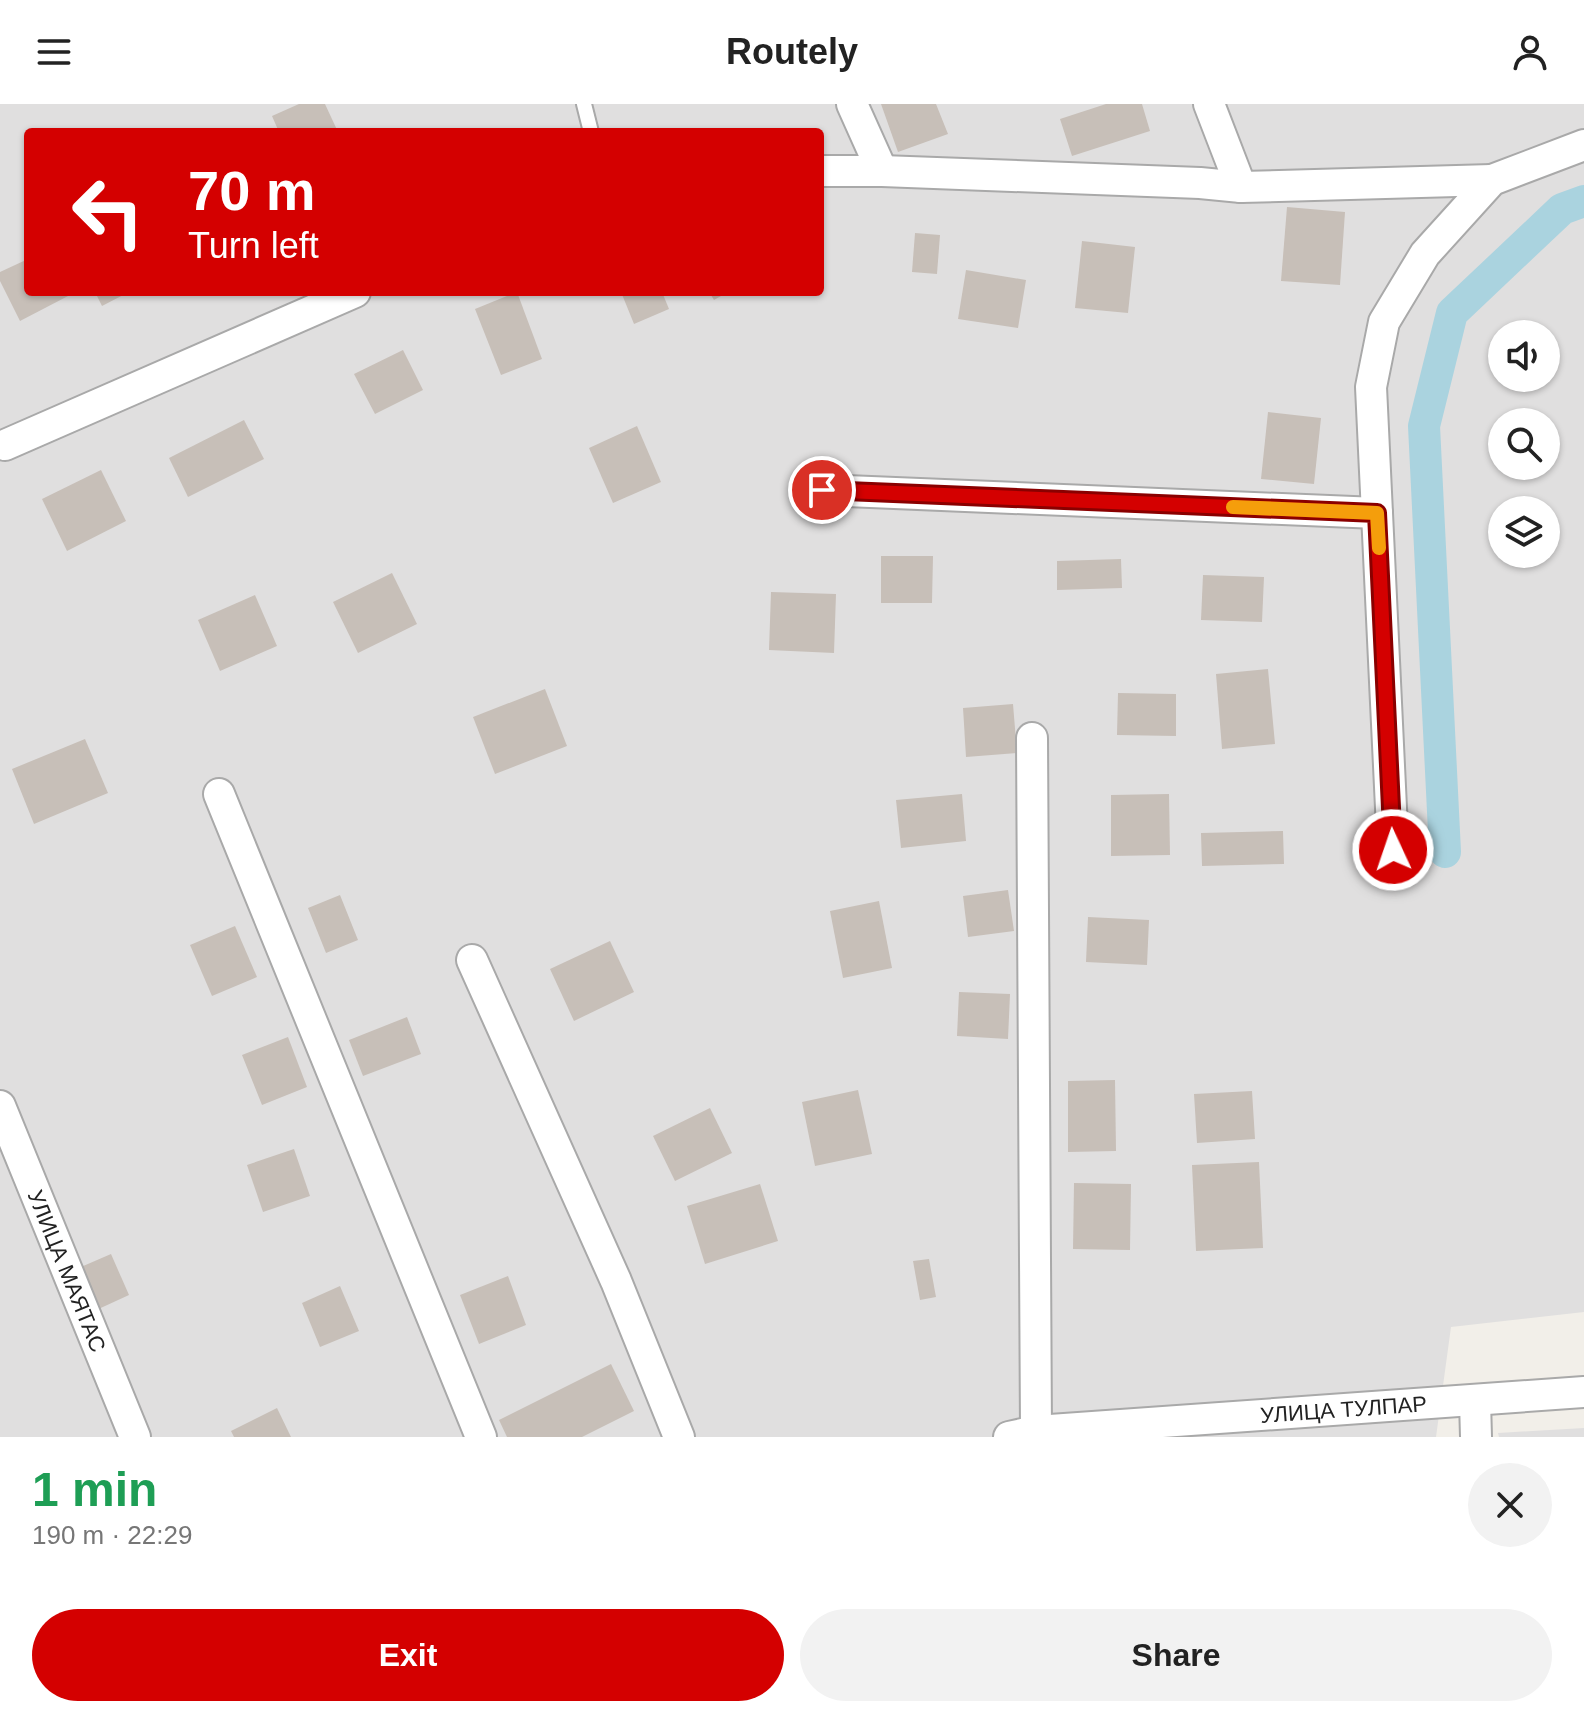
<!DOCTYPE html>
<html lang="en">
<head>
<meta charset="utf-8">
<style>
	body { margin:0; font-family:Arial,sans-serif; background:#f2f2f2; color:#222; height:100vh; display:flex; flex-direction:column; font-size:30px; white-space:nowrap }
	* { box-sizing:border-box; margin:0 }
	p { font-size:26px; color:#767676 }
	.icon { flex:none; width:44px; height:44px; fill:none; stroke:currentColor; stroke-width:2; stroke-linecap:round; stroke-linejoin:round }
	.map { position:relative; height:1333px; overflow:hidden }
	.drawer { display:flex; flex-direction:column; background:#fff; flex:1 }
	.drawer>* { flex:none }
	.banner { position:absolute; left:24px; top:24px; width:800px; height:168px; border-radius:8px; box-shadow:0 2px 6px #0004; background:#d40000; color:#fff; overflow:hidden }
	.tools { position:absolute; left:1488px; top:216px; display:grid; gap:16px }
	.tools a { display:grid; place-items:center; width:72px; height:72px; border-radius:50%; background:#fff; box-shadow:0 2px 6px #0004; font-size:40px }
	.pin { position:absolute; display:grid; place-items:center; width:68px; height:68px; color:#fff; margin:-34px; border:4px solid #fff; border-radius:50%; box-shadow:0 2px 8px #0007 }
	.me { position:absolute; width:88px; margin:-44px; rotate:357deg; stroke-linejoin:round; filter:drop-shadow(0 0 6px #0008) }
	.turn { display:flex; align-items:center; gap:28px; height:168px; padding:0 32px; font-size:36px }
	.turn .icon { width:104px; height:104px; stroke-width:2.5 }
	.turn b { display:block; font-size:56px; line-height:68px }
	.round { display:grid; place-items:center; flex:none; width:84px; height:84px; border-radius:42px; background:#f2f2f2 }
	.head { display:flex; align-items:center; justify-content:space-between; height:136px; padding:0 32px }
	h1 { font-size:48px; font-weight:800; line-height:60px; color:#1e9e55 }
	.button { display:flex; gap:16px; margin-top:auto; padding:16px 32px }
	.button a { flex:1; height:92px; border-radius:48px; background:#d40000; color:#fff; font-size:32px; font-weight:800; line-height:92px; text-align:center }
	.button a+a { background:#f2f2f2; color:#222 }
	header { display:flex; justify-content:space-between; align-items:center; height:104px; padding:0 32px; background:#fff; font-size:36px; font-weight:800 }
	.map>svg:first-child { display:block }
	.residential { fill:#e0dfdf; fill-rule:evenodd }
	.lines { fill:none; stroke-linecap:round; stroke-linejoin:round }
	.canal { stroke:#aad3df; stroke-width:32 }
	.building { fill:#c7bfb8 }
	.lane-casing { stroke:#a9a9a9; stroke-width:18 }
	.street-casing { stroke:#a9a9a9; stroke-width:34 }
	.lane { stroke:#fff; stroke-width:14 }
	.street { stroke:#fff; stroke-width:30 }
	.route-casing { stroke:#8a0000; stroke-width:20 }
	.route { stroke:#d40000; stroke-width:14 }
	.slow { stroke:#f59e0b; stroke-width:14 }
	.labels { text-anchor:middle; stroke-width:7; stroke-linejoin:round; paint-order:stroke }
	.street-label { font-size:22px; fill:#222; stroke:#fff }
</style>
</head>
<body>
<header><svg class="icon" aria-label="menu" viewBox="0 0 24 24"><path d="M4 6h16M4 12h16M4 18h16"/></svg>Routely<svg class="icon" aria-label="person" viewBox="0 0 24 24"><circle cx="12" cy="8" r="4"/><path d="M4 21q1-7 8-7t8 7"/></svg></header>
<div class="map">
<svg width="1584" height="1333" viewBox="0 0 1584 1333">
	<rect width="100%" height="100%" fill="#f2efe9"/>
	<!-- residential -->
	<g class="residential">
		<path d="M0,0H1584V1208L1451,1223L1436,1333H0ZM28,28H820V188H28ZM1502,230H1546V274H1502ZM1502,318H1546V362H1502ZM1502,406H1546V450H1502Z"/>
		<polygon points="1584,1324 1584,1333 1499,1333 1498,1329"/>
	</g>
	<g class="lines">
		<!-- canal -->
		<polyline class="canal" points="1445,748 1424,322 1452,209 1562,105 1584,97"/>
	</g>
	<!-- building -->
	<g class="building">
		<polygon points="299,0 325,0 338,28 279,28 272,12"/>
		<polygon points="881,0 936,0 948,30 898,48"/>
		<polygon points="1106,0 1142,0 1150,27 1072,52 1060,15"/>
		<polygon points="1287,103 1345,108 1340,181 1281,177"/>
		<polygon points="915,129 940,131 937,170 912,168"/>
		<polygon points="1082,137 1135,143 1128,209 1075,204"/>
		<polygon points="28,155 28,188 69,188 70,191 20,217 0,177 0,168"/>
		<polygon points="966,166 1026,176 1018,224 958,215"/>
		<polygon points="95,188 129,188 102,202"/>
		<polygon points="517,188 542,255 501,271 475,205"/>
		<polygon points="621,188 662,188 669,205 634,220"/>
		<polygon points="709,188 728,188 714,196"/>
		<polygon points="403,246 423,286 375,310 354,270"/>
		<polygon points="1268,308 1321,314 1314,380 1261,375"/>
		<polygon points="244,316 264,355 188,393 169,354"/>
		<polygon points="637,322 661,378 613,399 589,344"/>
		<polygon points="101,366 126,417 67,447 42,395"/>
		<polygon points="881,452 933,452 932,499 881,499"/>
		<polygon points="1121,455 1122,484 1057,486 1057,457"/>
		<polygon points="392,469 417,520 358,549 333,498"/>
		<polygon points="1203,471 1264,473 1262,518 1201,516"/>
		<polygon points="771,488 836,490 834,549 769,546"/>
		<polygon points="255,491 277,542 220,567 198,516"/>
		<polygon points="1268,565 1275,640 1222,645 1216,570"/>
		<polygon points="545,585 567,642 495,670 473,613"/>
		<polygon points="1118,589 1176,590 1176,632 1117,631"/>
		<polygon points="1013,600 1017,649 966,653 963,604"/>
		<polygon points="85,635 108,689 34,720 12,665"/>
		<polygon points="962,690 966,737 901,744 896,696"/>
		<polygon points="1169,690 1170,751 1111,752 1111,691"/>
		<polygon points="1283,727 1284,760 1202,762 1201,729"/>
		<polygon points="1008,786 1014,827 968,833 963,792"/>
		<polygon points="340,791 358,836 326,849 308,804"/>
		<polygon points="879,797 892,864 843,874 830,807"/>
		<polygon points="1088,813 1149,816 1147,861 1086,858"/>
		<polygon points="235,822 257,873 212,892 190,841"/>
		<polygon points="610,837 634,888 574,917 550,865"/>
		<polygon points="959,888 1010,890 1008,935 957,932"/>
		<polygon points="407,913 421,950 363,972 349,936"/>
		<polygon points="288,933 307,983 262,1001 242,951"/>
		<polygon points="1115,976 1116,1047 1068,1048 1068,977"/>
		<polygon points="858,986 872,1050 815,1062 802,998"/>
		<polygon points="1252,987 1255,1035 1197,1039 1194,990"/>
		<polygon points="710,1004 732,1049 675,1077 653,1032"/>
		<polygon points="294,1045 310,1092 263,1108 247,1061"/>
		<polygon points="1259,1058 1263,1144 1196,1147 1192,1061"/>
		<polygon points="1074,1079 1131,1080 1130,1146 1073,1145"/>
		<polygon points="760,1080 778,1137 705,1160 687,1102"/>
		<polygon points="111,1150 129,1191 92,1208 74,1166"/>
		<polygon points="929,1155 936,1193 920,1196 913,1157"/>
		<polygon points="508,1172 526,1221 479,1240 460,1191"/>
		<polygon points="340,1182 359,1227 320,1243 302,1199"/>
		<polygon points="611,1260 634,1307 582,1333 507,1333 499,1316"/>
		<polygon points="277,1304 291,1333 234,1333 231,1327"/>
	</g>
	<g class="lines">
		<!-- lane casing -->
		<g class="lane-casing">
			<polyline id="lane" points="584,0 591,28"/>
		</g>
		<!-- street casing -->
		<g class="street-casing">
			<g id="street">
				<polyline points="852,0 882,67"/>
				<polyline points="1209,0 1241,83"/>
				<polyline points="820,67 882,67 1200,79 1241,83 1492,76"/>
				<polyline points="5,341 355,188"/>
				<polyline points="822,386 1377,409"/>
				<polyline points="1032,634 1036,1327"/>
				<polyline points="219,690 481,1333"/>
				<polyline points="1393,746 1371,283 1384,218 1425,150 1492,76 1584,41"/>
				<polyline points="472,856 616,1177 679,1333"/>
				<path id="s1" d="M0,1002L135,1333"/>
				<polyline points="1475,1297 1476,1333"/>
				<path id="s2" d="M1009,1333L1036,1327L1584,1288"/>
			</g>
		</g>
		<!-- lane -->
		<use href="#lane" class="lane"/>
		<!-- street -->
		<use href="#street" class="street"/>
	</g>
	<g class="lines">
		<!-- route casing -->
		<g class="route-casing">
			<polyline id="route" points="822,386 1377,409 1393,746"/>
		</g>
		<!-- route -->
		<use href="#route" class="route"/>
		<!-- slow -->
		<polyline class="slow" points="1233,403 1377,409 1379,444"/>
	</g>
	<g class="labels">
		<!-- street labels -->
		<g class="street-label">
			<text dy="8" stroke="none"><textPath href="#s1" startOffset="178">УЛИЦА МАЯТАС</textPath></text>
			<text dy="8" stroke="none"><textPath href="#s2" startOffset="336">УЛИЦА ТУЛПАР</textPath></text>
		</g>
	</g>
</svg>
<div class="tools">
<a><svg class="icon" aria-label="sound" viewBox="0 0 24 24"><path d="M4 9h4l5-4v14l-5-4H4zM17 9q2 3 0 6"/></svg></a>
<a><svg class="icon" aria-label="search" viewBox="0 0 24 24"><circle cx="10" cy="10" r="6"/><path d="M15 15l6 6"/></svg></a>
<a><svg class="icon" aria-label="layers" viewBox="0 0 24 24"><path d="M12 4l9 5-9 5-9-5zM3 14l9 5 9-5"/></svg></a>
</div>
<div class="pin" style="left:822px;top:386px;background:#d93025"><svg class="icon" aria-label="arrive" viewBox="0 0 24 24"><path d="M6 21V4h12l-3 4 3 4H6"/></svg></div>
<svg class="me" style="left:1393px;top:746px" viewBox="-20 -20 40 40"><circle r="17" fill="#d40000" stroke="#fff" stroke-width="3"/><path d="M0-11L8 9 0 5-8 9z" fill="#fff"/></svg>
<div class="banner">
<div class="turn"><svg class="icon" aria-label="left" viewBox="0 0 24 24"><path d="M17 20v-9H6M10 6l-5 5 5 5"/></svg><div><b>70 m</b>Turn left</div></div>
</div>
</div>
<section class="drawer">
<div class="head"><div><h1>1 min</h1><p>190 m · 22:29</p></div><a class="round"><svg class="icon" aria-label="close" viewBox="0 0 24 24"><path d="M6 6l12 12M18 6L6 18"/></svg></a></div>
<div class="button"><a>Exit</a><a>Share</a></div>
</section>
</body>
</html>
